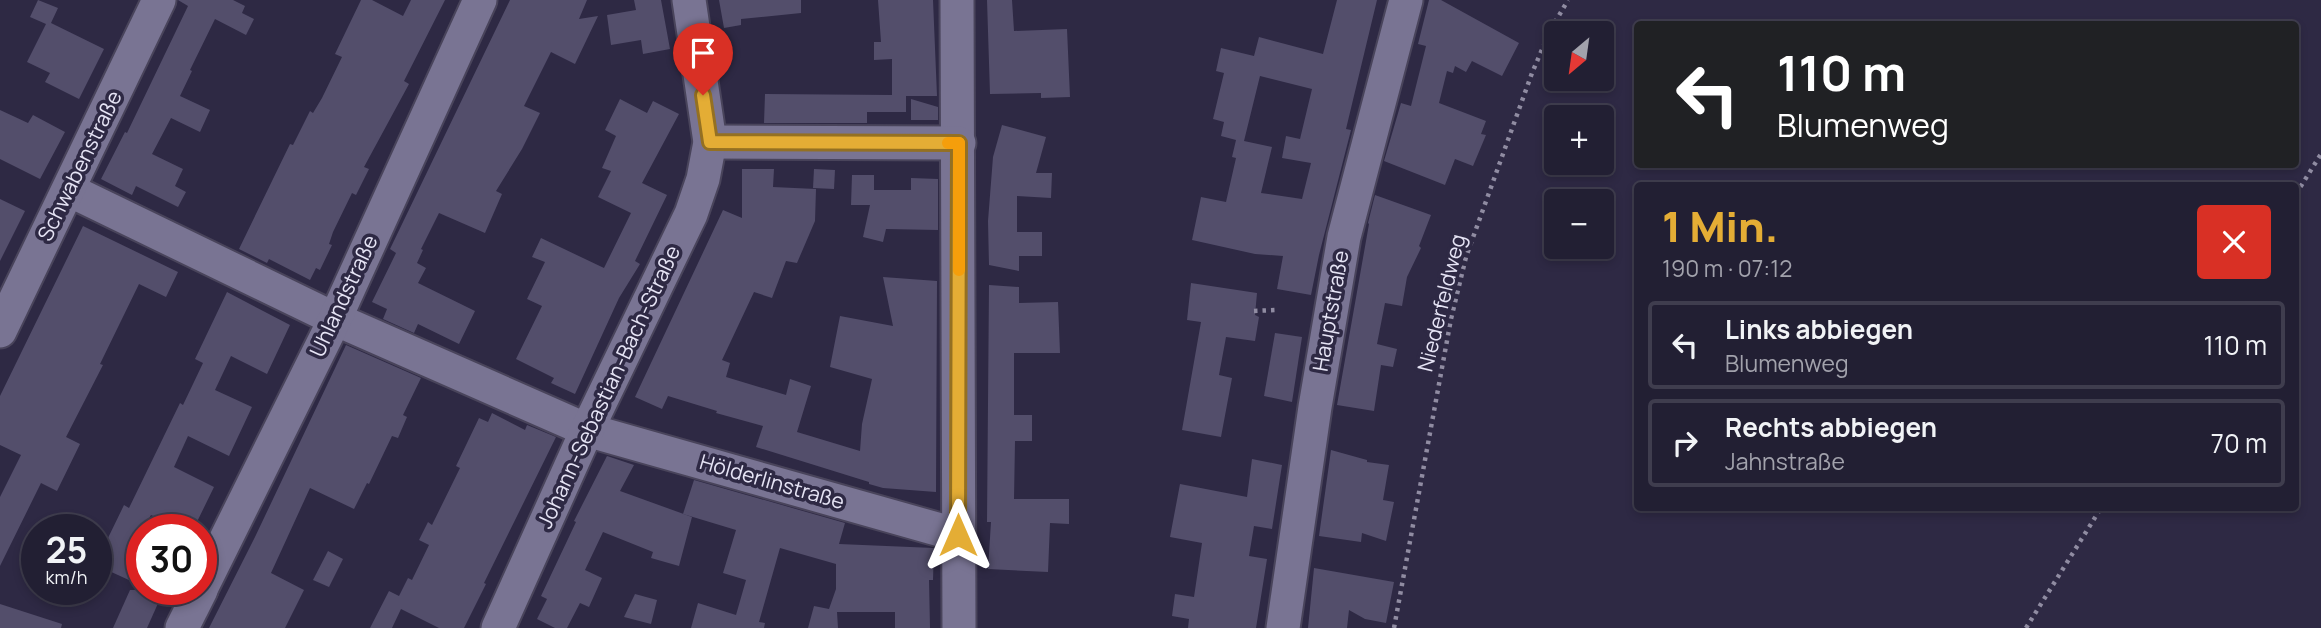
<!DOCTYPE html>
<html lang="de">
<head>
<meta charset="utf-8">
<style>
	body { margin:0; font-family:Manrope,sans-serif; background:#2e2c3f; color:#f1f3f6; height:100vh; display:flex; flex-direction:column; font-size:26px; white-space:nowrap }
	* { box-sizing:border-box; margin:0 }
	p { font-size:23px; color:#a2a2ac }
	.icon { flex:none; width:38px; height:38px; fill:none; stroke:currentColor; stroke-width:2; stroke-linecap:round; stroke-linejoin:round }
	.map { position:relative; flex:1; overflow:hidden }
	.drawer { position:absolute; left:1634px; top:182px; width:665px; height:329px; display:flex; flex-direction:column; background:#221f33; border-radius:7px; box-shadow:0 4px 10px #0003,0 0 0 2px #3f3d4e }
	.drawer>* { flex:none }
	.guide { position:absolute; left:1634px; top:21px; width:665px; height:147px; border-radius:7px; box-shadow:0 4px 10px #0003,0 0 0 2px #3f3d4e; background:#202124; color:#fff; overflow:hidden }
	.needle { width:46px; rotate:209deg }
	.buttons { position:absolute; left:1544px; top:21px; display:grid; gap:14px }
	.buttons a { display:grid; place-items:center; width:70px; height:70px; border-radius:7px; background:#221f33; box-shadow:0 4px 10px #0003,0 0 0 2px #3f3d4e; font-size:35px }
	.speed { position:absolute; left:21px; top:514px; display:flex; gap:14px; font-size:35px; font-weight:700; text-align:center }
	.speed>* { display:grid; place-content:center; width:91px; height:91px; border-radius:50%; background:#221f33; box-shadow:0 4px 10px #0003,0 0 0 2px #3f3d4e; line-height:1 }
	.speed small { font-size:18px; font-weight:400 }
	.speed .limit { border:10px solid #d22; background:#fff; color:#111 }
	.pin { position:absolute; display:grid; place-items:center; width:60px; height:60px; color:#fff; margin:-72px -30px; border-radius:50% 50% 50% 0; rotate:-45deg; box-shadow:0 0 7px #0007 }
	.pin .icon { rotate:45deg }
	.me { position:absolute; width:77px; margin:-38px; rotate:0deg; stroke-linejoin:round; filter:drop-shadow(0 0 5px #0008) }
	.turn { display:flex; align-items:center; gap:24px; height:147px; padding:0 28px; font-size:32px }
	.turn .icon { width:91px; height:91px; stroke-width:2.5 }
	.turn b { display:block; font-size:49px; line-height:60px }
	.round { display:grid; place-items:center; flex:none; width:74px; height:74px; border-radius:7px; background:#2e2c3f }
	.head { display:flex; align-items:center; justify-content:space-between; height:119px; padding:0 28px }
	h1 { font-size:42px; font-weight:800; line-height:52px; color:#e4ad35 }
	ul { padding:0; list-style:none }
	li { display:flex; align-items:center; gap:21px; height:88px; margin:0 14px 10px; padding:0 14px; border:4px solid #3f3d4e; border-radius:7px }
	li div { flex:1 }
	li b { display:block; font-size:26px }
	li em { font-style:normal }
	.map>svg:first-child { display:block }
	.building { fill:#534e6b; fill-rule:evenodd }
	.lines { fill:none; stroke-linecap:round; stroke-linejoin:round }
	.minor-casing { stroke:#49445b; stroke-width:37 }
	.path { stroke:#908ca2; stroke-width:4.5; stroke-dasharray:3.5 5; stroke-linecap:butt }
	.minor { stroke:#797493; stroke-width:33 }
	.route-casing { stroke:#947022; stroke-width:18 }
	.route { stroke:#e4ad35; stroke-width:12 }
	.slow { stroke:#f59e0b; stroke-width:12 }
	.labels { text-anchor:middle; stroke-width:7; stroke-linejoin:round; paint-order:stroke }
	.street-label { font-size:21px; fill:#e6e4f5; stroke:#2e2944 }
</style>
</head>
<body>
<div class="map">
<svg width="2321" height="628" viewBox="0 0 2321 628">
	<rect width="100%" height="100%" fill="#2e2944"/>
	<!-- building -->
	<g class="building">
		<polygon points="38,0 58,8 51,23 104,49 79,99 45,82 50,73 27,62 46,24 30,17"/>
		<polygon points="178,0 233,0 245,6 242,13 254,19 246,35 215,19 190,70 192,71 180,96 210,110 200,132 171,118 152,154 183,169 175,186 186,192 178,207 136,186 132,195 101,179 125,132 127,133 188,6"/>
		<polygon points="361,0 372,0 403,16 411,0 445,0 404,81 409,84 364,167 369,169 356,195 352,193 333,232 329,244 332,245 320,270 316,268 310,280 269,259 267,263 239,249 290,144 293,145 310,111 313,113 322,98 342,57 335,54"/>
		<polygon points="510,0 587,0 579,19 598,16 575,64 551,52 524,106 540,113 522,149 496,191 502,194 485,233 439,213 421,249 423,250 417,263 426,268 418,283 475,311 459,344 418,324 414,333 383,319 387,309 372,302 396,253 390,249"/>
		<polygon points="634,0 661,0 670,49 643,54 641,40 611,45 607,15 636,10"/>
		<polygon points="719,0 801,0 801,13 741,19 741,25 724,28"/>
		<polygon points="878,0 933,0 937,96 906,96 906,112 867,112 867,123 764,123 765,94 892,95 892,59 874,60 874,42 881,42"/>
		<polygon points="987,0 1012,0 1014,31 1067,29 1070,97 1041,98 1041,93 990,94"/>
		<path d="M1337,0H1377L1346,129L1351,130L1319,255L1311,295L1277,289L1283,256L1255,254L1192,240L1201,197L1226,202L1236,158L1232,157L1236,140L1221,136L1224,122L1213,119L1224,73L1216,71L1221,48L1254,56L1259,37L1323,54ZM1260,76L1312,89L1300,139L1286,136L1282,158L1311,163L1302,199L1261,193L1272,147L1244,141Z"/>
		<polygon points="1429,0 1441,0 1519,43 1502,76 1472,61 1466,72 1455,66 1453,73 1447,71 1439,103 1486,121 1481,134 1486,135 1473,166 1455,159 1445,185 1384,161 1401,103 1411,106 1426,46 1418,44"/>
		<polygon points="620,99 647,113 653,101 679,114 642,183 667,195 635,261 640,264 619,298 575,394 551,383 554,378 516,359 542,306 527,299 545,262 532,257 541,238 604,268 631,213 598,197 611,171 602,168 616,136 605,130"/>
		<polygon points="911,99 938,107 938,120 911,120"/>
		<polygon points="0,110 28,123 33,115 65,132 40,179 0,159"/>
		<polygon points="1002,125 1046,137 1036,173 1052,173 1051,198 1017,196 1017,232 1042,232 1042,256 1019,256 1019,271 989,265 988,221 993,157"/>
		<polygon points="742,169 774,169 773,187 816,189 815,221 797,263 786,261 772,298 754,292 722,360 730,363 726,377 786,395 790,379 811,386 797,432 860,451 862,424 872,379 830,367 840,316 893,326 883,277 937,281 936,492 883,488 869,484 869,482 756,447 763,426 716,413 717,411 668,396 662,409 635,397 723,210 742,218"/>
		<polygon points="814,169 835,170 834,189 813,188"/>
		<polygon points="852,175 874,175 874,190 911,190 911,178 938,179 938,230 886,229 883,242 863,237 870,205 851,205"/>
		<polygon points="1375,195 1431,215 1419,246 1421,248 1407,277 1402,306 1385,303 1377,344 1397,349 1393,367 1381,365 1374,411 1337,405 1369,224 1368,223"/>
		<polygon points="0,199 25,211 0,261"/>
		<polygon points="83,226 178,272 166,297 139,284 100,364 103,365 66,437 80,444 57,491 41,483 0,566 0,497 21,455 0,445 0,396"/>
		<polygon points="1191,283 1257,293 1255,315 1259,317 1255,341 1226,337 1219,375 1232,378 1221,437 1182,430 1201,322 1187,320"/>
		<polygon points="989,285 1019,287 1019,303 1058,302 1060,353 1014,353 1014,415 1032,415 1032,441 1015,441 1014,499 1069,499 1069,524 1050,523 1048,572 988,569 991,522 987,522"/>
		<polygon points="227,292 290,325 267,374 231,356 215,390 252,407 229,456 188,436 174,467 214,487 193,530 182,530 151,515 142,530 142,586 96,565 96,533 108,538 124,505 129,508 180,403 183,405 203,363 195,359"/>
		<polygon points="1275,333 1302,337 1292,402 1264,396"/>
		<polygon points="346,345 421,378 403,415 407,417 398,438 392,436 369,484 367,483 354,509 310,488 271,573 304,590 285,628 209,628 255,537"/>
		<polygon points="492,413 525,430 527,425 556,437 484,583 486,584 464,628 439,628 401,609 392,628 370,628 389,591 399,596 408,578 412,580 429,545 419,540 428,522 432,525 460,468 456,466 479,418 488,422"/>
		<polygon points="1331,450 1367,460 1367,462 1389,465 1383,500 1394,502 1386,541 1362,533 1361,542 1319,536"/>
		<polygon points="607,456 634,465 620,491 692,517 679,566 651,558 653,552 603,532 585,570 602,578 589,607 580,603 567,628 555,628 537,619 547,599 541,596 576,522 574,521"/>
		<polygon points="1252,459 1282,465 1272,529 1254,526 1249,556 1267,559 1256,628 1188,628 1189,619 1172,616 1175,594 1194,597 1202,543 1170,537 1180,484 1247,497"/>
		<polygon points="694,480 845,523 839,544 934,548 933,580 929,580 930,628 895,628 895,612 837,612 838,628 808,628 814,606 829,609 836,589 836,564 780,548 759,622 765,623 764,628 691,628 698,603 736,615 746,580 723,573 736,530 683,514"/>
		<polygon points="328,551 343,559 329,587 313,580"/>
		<polygon points="1314,568 1394,582 1386,623 1365,619 1349,610 1347,628 1308,628"/>
		<polygon points="130,590 164,590 147,628 113,628"/>
		<polygon points="635,594 657,600 651,624 624,617"/>
		<polygon points="0,604 62,624 61,628 0,628"/>
	</g>
	<g class="lines">
		<!-- minor casing -->
		<g class="minor-casing">
			<g id="minor">
				<polyline points="957,0 959,628"/>
				<polyline points="710,142 959,143"/>
				<polyline points="69,190 335,319 587,430 958,535"/>
				<polyline points="0,331 159,0"/>
				<polyline points="201,589 335,319 480,0"/>
				<polyline points="182,628 201,590"/>
				<polyline points="498,628 587,430 691,214 703,179 710,142 689,0"/>
				<polyline points="1283,628 1315,407 1344,237 1406,0"/>
			</g>
		</g>
		<!-- path -->
		<g class="path">
			<polyline points="2296,194 2321,154"/>
			<polyline points="1254,311 1276,310"/>
			<polyline points="1394,628 1451,319 1466,257 1532,73 1550,31 1568,0"/>
			<polyline points="2026,628 2101,508"/>
		</g>
		<!-- minor -->
		<use href="#minor" class="minor"/>
	</g>
	<g class="lines">
		<!-- route casing -->
		<g class="route-casing">
			<polyline id="route" points="703,95 710,142 959,143 958,535"/>
		</g>
		<!-- route -->
		<use href="#route" class="route"/>
		<!-- slow -->
		<polyline class="slow" points="948,143 959,143 959,270"/>
	</g>
	<g class="labels">
		<!-- street labels -->
		<g class="street-label">
			<text transform="translate(80 166) rotate(-64)" y="7">Schwabenstraße</text>
			<text transform="translate(344 296) rotate(-65)" y="7">Uhlandstraße</text>
			<text transform="translate(1442 303) rotate(-76)" y="7">Niederfeldweg</text>
			<text transform="translate(1331 311) rotate(-80)" y="7">Hauptstraße</text>
			<text transform="translate(609 387) rotate(-65)" y="7">Johann-Sebastian-Bach-Straße</text>
			<text transform="translate(772 482) rotate(16)" y="7">Hölderlinstraße</text>
		</g>
	</g>
</svg>
<div class="buttons">
<a><svg class="needle" viewBox="-14 -14 28 28"><path d="M0-13l5 13h-10z" fill="#e53935"/><path d="M0 13l5-13h-10z" fill="#a2a2ac"/></svg></a>
<a>+</a>
<a>−</a>
</div>
<div class="speed"><div>25<small>km/h</small></div><div class="limit">30</div></div>
<div class="pin" style="left:703px;top:95px;background:#d93025"><svg class="icon" aria-label="arrive" viewBox="0 0 24 24"><path d="M6 21V4h12l-3 4 3 4H6"/></svg></div>
<svg class="me" style="left:958px;top:535px" viewBox="-20 -20 40 40"><path d="M0-17L14 15 0 8-14 15z" fill="#e4ad35" stroke="#fff" stroke-width="4"/></svg>
<div class="guide">
<div class="turn"><svg class="icon" aria-label="left" viewBox="0 0 24 24"><path d="M17 20v-9H6M10 6l-5 5 5 5"/></svg><div><b>110 m</b>Blumenweg</div></div>
</div>
<section class="drawer">
<div class="head"><div><h1>1 Min.</h1><p>190 m · 07:12</p></div><a class="round" style="background:#d93025;color:#fff"><svg class="icon" aria-label="close" viewBox="0 0 24 24"><path d="M6 6l12 12M18 6L6 18"/></svg></a></div>
<ul>
<li><svg class="icon" aria-label="left" viewBox="0 0 24 24"><path d="M17 20v-9H6M10 6l-5 5 5 5"/></svg><div><b>Links abbiegen</b><p>Blumenweg</p></div><em>110 m</em></li>
<li><svg class="icon" aria-label="right" viewBox="0 0 24 24"><path d="M7 20v-9h11M14 6l5 5-5 5"/></svg><div><b>Rechts abbiegen</b><p>Jahnstraße</p></div><em>70 m</em></li>
</ul>
</section>
</div>
</body>
</html>
